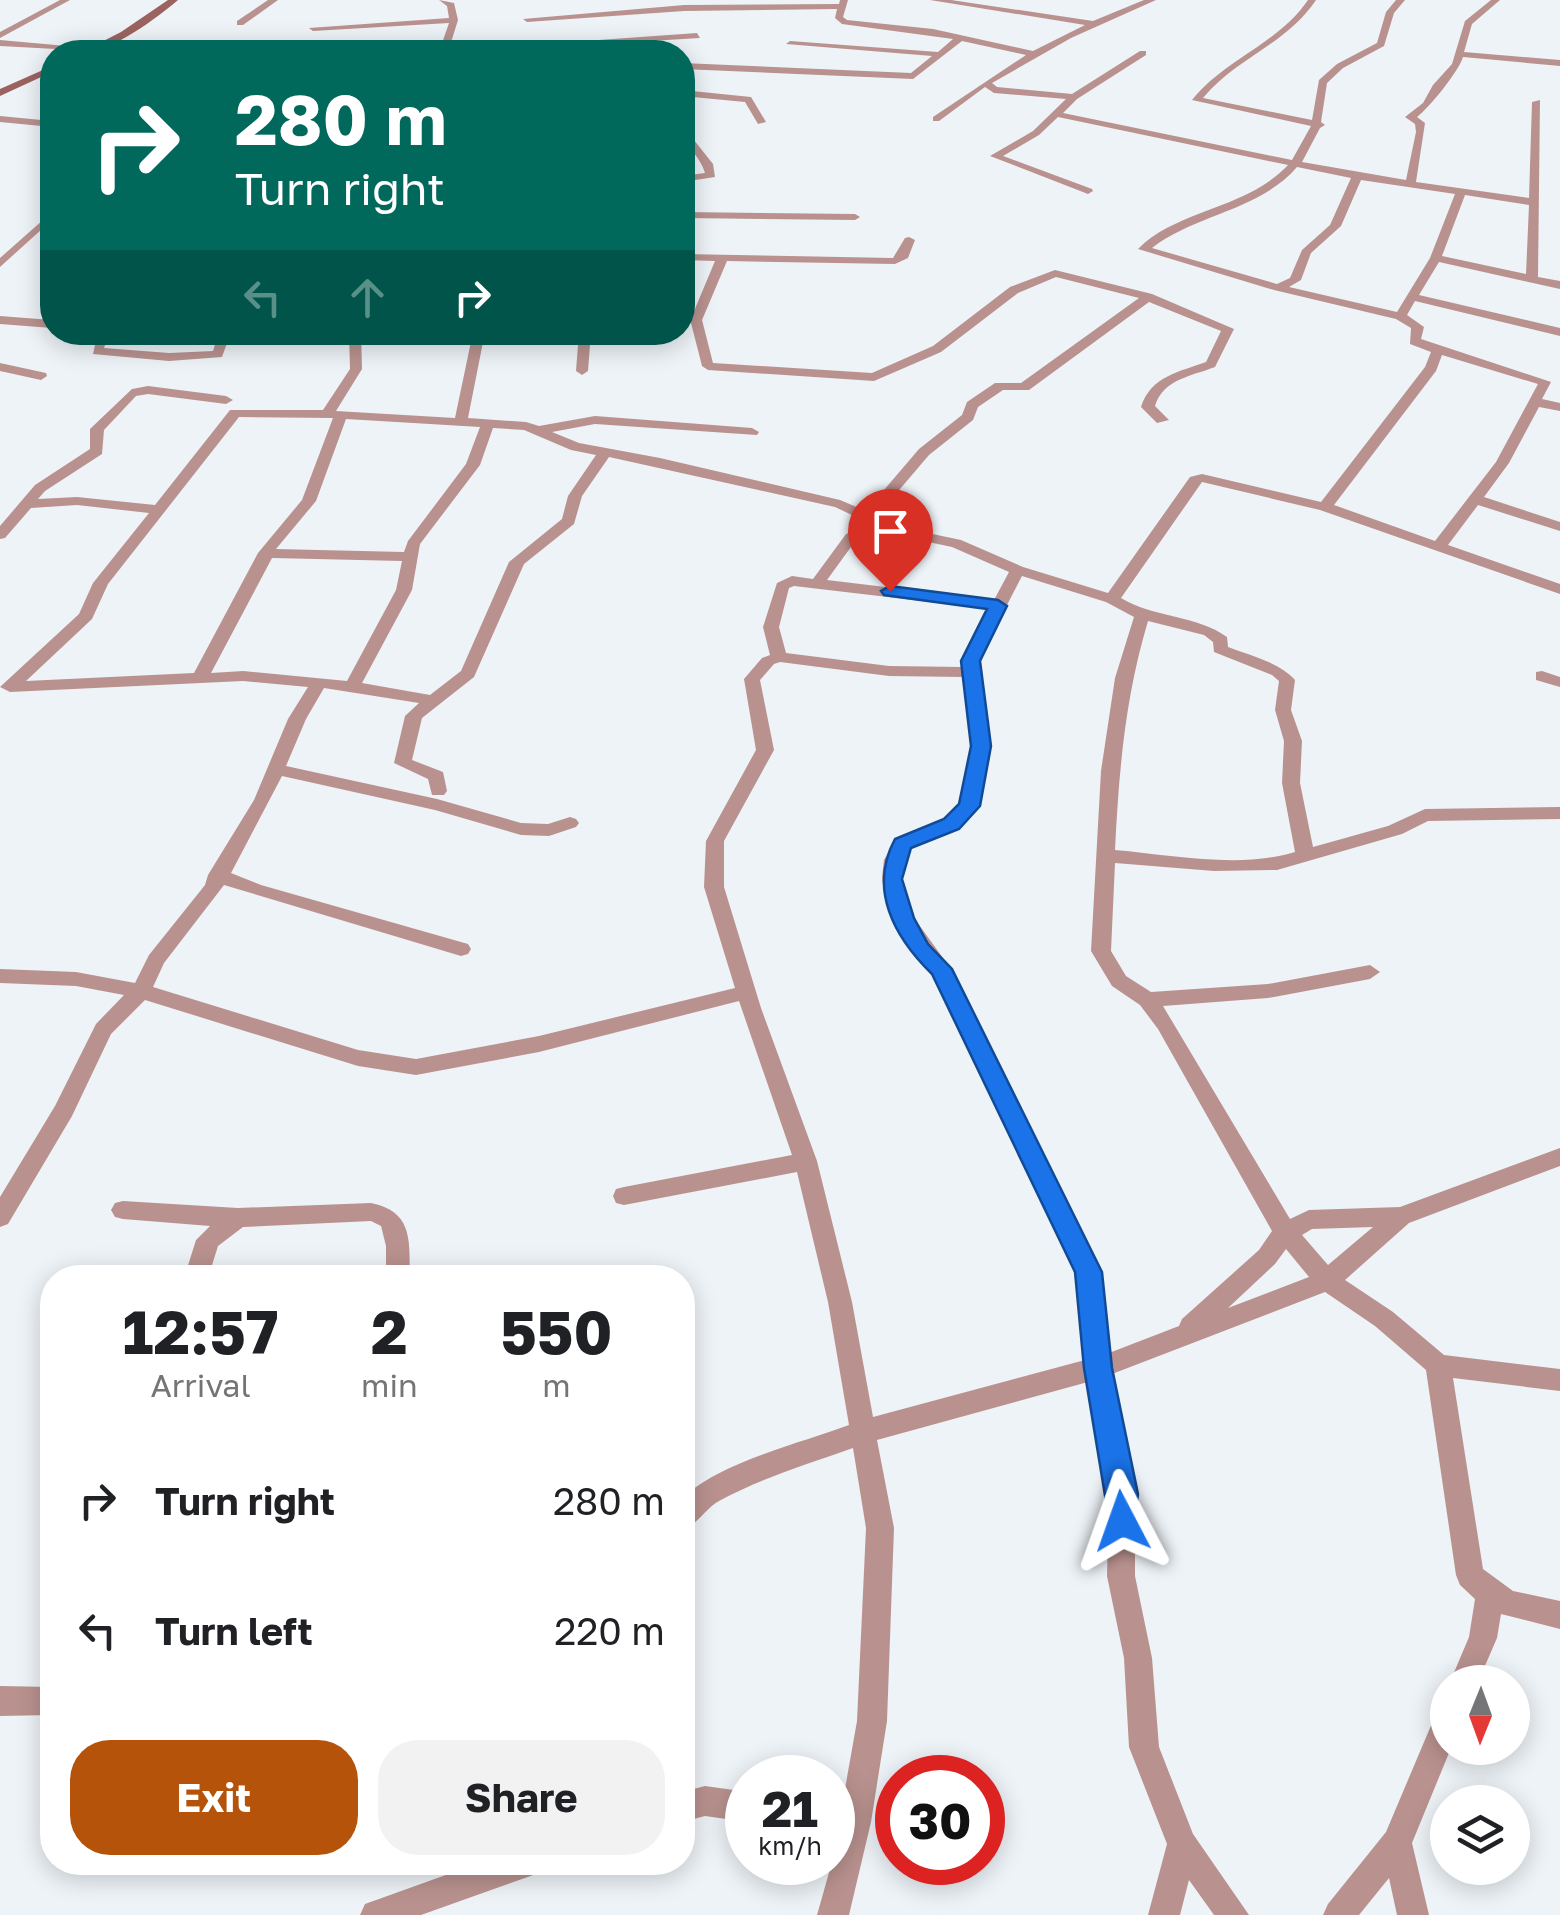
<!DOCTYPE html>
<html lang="en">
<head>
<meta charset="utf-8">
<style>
	body { margin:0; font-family:"Golos Text",sans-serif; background:#f2f2f2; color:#202124; height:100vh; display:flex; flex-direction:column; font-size:38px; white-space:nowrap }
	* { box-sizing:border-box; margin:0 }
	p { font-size:32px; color:#757577 }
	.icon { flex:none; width:55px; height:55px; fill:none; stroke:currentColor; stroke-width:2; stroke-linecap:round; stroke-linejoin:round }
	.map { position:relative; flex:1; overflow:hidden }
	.panel { position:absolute; left:40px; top:1265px; width:655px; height:610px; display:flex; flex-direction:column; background:#fff; border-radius:40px; box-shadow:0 5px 25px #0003 }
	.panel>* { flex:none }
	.top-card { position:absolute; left:40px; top:40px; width:655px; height:305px; border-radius:40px; box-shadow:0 5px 25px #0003; background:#00695c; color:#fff; overflow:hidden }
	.needle { width:65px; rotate:181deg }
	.tools { position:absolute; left:1430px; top:1665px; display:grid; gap:20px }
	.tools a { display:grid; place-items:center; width:100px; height:100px; border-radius:50%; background:#fff; box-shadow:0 5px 25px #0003; font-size:50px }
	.speed { position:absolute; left:725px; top:1755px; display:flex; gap:20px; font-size:50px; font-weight:700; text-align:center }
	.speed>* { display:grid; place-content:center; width:130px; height:130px; border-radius:50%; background:#fff; box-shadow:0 5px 25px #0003; line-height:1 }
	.speed small { font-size:25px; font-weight:400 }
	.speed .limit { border:15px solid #d22; background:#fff; color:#111 }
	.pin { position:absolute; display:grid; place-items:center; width:85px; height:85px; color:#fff; margin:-102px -42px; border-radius:50% 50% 50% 0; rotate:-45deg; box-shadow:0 0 10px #0007 }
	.pin .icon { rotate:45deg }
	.me { position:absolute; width:110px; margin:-55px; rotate:356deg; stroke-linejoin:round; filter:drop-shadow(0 0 8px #0008) }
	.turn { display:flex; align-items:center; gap:35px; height:210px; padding:0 30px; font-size:45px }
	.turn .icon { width:130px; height:130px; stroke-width:2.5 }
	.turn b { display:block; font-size:70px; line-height:85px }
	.lanes { display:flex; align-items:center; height:95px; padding:0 30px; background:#0003; justify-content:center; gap:50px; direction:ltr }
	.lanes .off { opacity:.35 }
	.eta { display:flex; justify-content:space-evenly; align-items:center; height:170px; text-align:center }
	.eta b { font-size:60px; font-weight:700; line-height:70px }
	.primary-button { display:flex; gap:20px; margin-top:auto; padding:20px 30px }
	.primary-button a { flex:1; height:115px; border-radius:40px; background:#b45309; color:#fff; font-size:40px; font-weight:700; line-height:115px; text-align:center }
	.primary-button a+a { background:#f2f2f2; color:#202124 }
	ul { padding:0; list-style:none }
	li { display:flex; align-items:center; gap:30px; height:130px; padding:0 30px }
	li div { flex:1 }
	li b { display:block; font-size:38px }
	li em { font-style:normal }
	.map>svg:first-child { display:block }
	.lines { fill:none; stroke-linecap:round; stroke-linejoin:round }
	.street { fill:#b9928f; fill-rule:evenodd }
	.secondary { fill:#9b6360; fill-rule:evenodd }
	.route { fill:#1a73e8; stroke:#114b97; stroke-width:2.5 }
</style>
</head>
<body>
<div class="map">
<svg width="1560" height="1915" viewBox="0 0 1560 1915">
	<rect width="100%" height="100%" fill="#eef3f8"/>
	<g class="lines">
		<!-- street -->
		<g class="street">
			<polygon points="60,0 70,0 0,38 0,32"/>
			<polygon points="268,0 278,0 243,25 237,25 237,21"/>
			<polygon points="439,0 454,3 458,20 448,52 106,46 102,43 106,40 440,49 449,23 313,31 309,28 449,18 447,6"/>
			<path d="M840,0H848L843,17L847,20L933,29L1033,51L1085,25L930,0H951L1093,21L1144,0H1156L1071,38L992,83L997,87L1072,94L1140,51H1146V55L1077,99L1063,113L1292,160L1311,126L1192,100C1225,59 1278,44 1308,0H1316C1287,44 1236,58 1203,98L1312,120L1319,80L1337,64L1377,43L1386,12L1396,0H1405L1394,13L1384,46L1343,68L1327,83L1321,122L1325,125L1320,128L1302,162L1406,180L1416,132L1415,124L1405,117L1423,103L1433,85L1452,64L1465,21L1491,0H1500L1472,24L1464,52L1560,60V66L1463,57C1459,71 1429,108 1417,117L1425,123L1416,182L1529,198L1532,102L1540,100L1538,277L1560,281V289L1439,262L1419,295L1560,328V336L1415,301L1407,315L1424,327L1421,339L1551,382L1542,399L1560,403V411L1539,407L1509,463L1484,497L1560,522V531L1478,505L1448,545L1560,584V594L1320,510L1202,482L1121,598C1154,618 1197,615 1227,637L1228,647C1251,656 1279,662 1295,680L1291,710L1302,741L1300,783L1313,847L1388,826L1425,809L1560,807V819L1428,821L1402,834L1277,870L1214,871L1115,863L1111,951L1126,976L1151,992L1268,984L1370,965L1380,972L1370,979L1268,998L1163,1006L1290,1219L1309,1210L1400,1207L1560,1148V1166L1409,1223L1345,1280L1393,1312L1444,1355L1560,1369V1391L1453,1378L1483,1569L1513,1591L1560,1601V1629L1501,1614L1497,1638L1478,1682H1450L1469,1637L1475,1599L1460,1585L1456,1575L1426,1370L1375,1326L1325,1292L1112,1374L1135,1494V1576L1152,1658L1159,1747L1193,1834L1249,1915H1214L1189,1880L1180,1915H1148L1167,1844L1129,1747L1124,1658L1107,1576L1109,1494L1088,1382L877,1440L894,1528L887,1721L871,1822L849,1915H817L832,1862L857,1721L866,1528L853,1448C808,1464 761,1478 719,1501C705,1509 698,1524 682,1531V1499C717,1463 801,1443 849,1425L828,1302L797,1172L624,1205L616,1203L613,1196L616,1189L624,1187L792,1155L739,1001L539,1052L416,1075L358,1066L145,1000L111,1034L72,1116L8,1224L0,1227V1197L55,1106L96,1024L124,995L76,986L0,983V969L76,972L135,983L149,955L205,885L208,875L254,800L288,719L308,687L243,681L10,692L0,687L79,614L93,583L149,513L77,505L31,508L5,538L0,539V526L35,485L90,449V429L132,389L148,386L226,396L233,400L226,404L148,394L136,396L104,430L102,454L45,491L38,499L77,497L155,505L230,410H323L350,369L349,332H361L362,369L336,411L455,418L473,332H485L468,418L526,422L539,426L595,416L752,428L759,432L757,435L595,424L552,432L579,443L660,458L840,500L866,511L919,449L962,415L967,402L995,383H1021L1139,298L1056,277L1018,293L941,352L874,381L708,370L702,366L691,323L682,322V314L692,316L715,261L682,260V254L893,258L905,238L909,237L915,240L908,258L895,264L727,261L702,320L713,363L872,373L933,346L1010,287L1055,270L1152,294L1234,329L1215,367C1192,376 1163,379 1155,406L1169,420L1157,423L1141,407C1151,376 1179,372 1206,362L1221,331L1149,302L1029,390H1003L978,407L973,420L929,455L877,516L904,528L961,540L1023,567L1108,593L1190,477L1202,474L1321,502L1425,367L1431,352L1410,344L1411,328L1396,319L1274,290L1138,249C1175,210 1247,209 1288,165L1058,117L1039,135L1003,156L1092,189L1093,191L1088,194L990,156L1033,131L1066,99L994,93L985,87L939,121H933V117L1026,55L962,41L913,79L682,69V63L911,73L932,56L786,44L790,41L938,52L953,39L842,24L835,18L837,9L684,11L527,22L523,19L684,5L839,4ZM1297,167L1351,178L1330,225L1302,250L1290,278L1277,284L1152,248C1196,214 1259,211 1297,167ZM1361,180L1455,194L1430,258L1397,312L1289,287L1301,280L1311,253L1341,226ZM1465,195L1529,205L1526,274L1442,256ZM1442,355L1538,384L1496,462L1435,541L1334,505L1436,371ZM239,417L333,418L302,500L258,553L194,673L26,681L92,619L108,584ZM346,419L480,427L466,464L408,541L404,552L276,549L316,501ZM493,428L524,430L571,450L596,455L568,496L562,519L509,562L461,671L430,695L362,683L412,590L420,544L480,465ZM609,457L835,507L871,524L846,534L813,579L792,576L777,583L763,627L770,655L762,658L744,679L756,750L706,841L704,887L735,988L539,1036L416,1059L358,1050L153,987L164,963L224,885L461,956L468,954L471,949L468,944L261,885L231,873L282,776L435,810L521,835L549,836L576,827L579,823L576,819L570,817L548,824L521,823L437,799L286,766L306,719L324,688L419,703L405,716L394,763L428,779L432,795H444L447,791L443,772L412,760L422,718L474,677L524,564L574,524L582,496ZM883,530L900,536L952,547L1009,572L994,600L827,580L856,540ZM272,558L402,561L396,590L347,681L243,671L211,673ZM1022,576L1106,602L1134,617L1115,678L1101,771L1091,951L1112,986L1140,1005L1158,1029L1272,1231L1259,1250L1182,1319L1179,1326L1109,1353L1101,1272L951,969L909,911L901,877L909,848L958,828L978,805L990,746L978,661ZM794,586L990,609L962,661L963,667L889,666L786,653L779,627L789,588ZM1148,621L1204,635L1213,642L1214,652L1272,675L1279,681L1275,710L1284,741L1282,783L1295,852C1239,869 1173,855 1115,850C1119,770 1125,698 1148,621ZM780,662L889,676L964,677L972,746L960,803L946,820L895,840L884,860L882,877L884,894L898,927L933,973L1077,1272L1085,1360L873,1417L852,1302L817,1161L761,1008L724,887V841L774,750L760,680L774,664ZM1373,1227L1328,1265L1302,1235L1312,1229ZM1286,1249L1309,1277L1228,1308L1275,1264Z"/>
			<polygon points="697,33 700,38 532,48 528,45"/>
			<polygon points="0,40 89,48 93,51 0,46"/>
			<polygon points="682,90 751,97 766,122 758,124 745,102 682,96"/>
			<polygon points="0,116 52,121 52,127 0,122"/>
			<path d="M682,125L713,164L715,177L682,182V176L705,173C700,155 682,144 682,125Z"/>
			<polygon points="52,212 52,220 0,267 0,258"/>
			<polygon points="682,212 855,214 860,217 855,220 682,218"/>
			<polygon points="0,316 52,320 52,328 0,324"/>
			<polygon points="98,332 110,332 104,348 169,353 213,351 219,332 231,332 222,357 169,361 93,354"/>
			<polygon points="579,332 591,332 588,371 582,375 576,371"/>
			<polygon points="0,363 46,373 47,376 41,380 0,371"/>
			<polygon points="1542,671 1560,677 1560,687 1536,680 1536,672"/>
			<path d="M123,1201L238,1208L371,1203C414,1212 409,1241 410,1278H386V1246L381,1226L371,1221L243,1227L218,1246L208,1278H184L196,1240L210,1226L123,1219L115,1217L111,1210L115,1203Z"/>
			<polygon points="0,1686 52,1687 52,1715 0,1716"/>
			<polygon points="1448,1705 1448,1748 1451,1748 1412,1843 1429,1915 1397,1915 1389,1878 1359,1915 1323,1915 1328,1904 1386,1832 1438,1709"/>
			<polygon points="705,1786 748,1792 748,1822 705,1816 682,1822 682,1792"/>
			<polygon points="482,1862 543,1862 539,1873 421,1915 360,1915 365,1904"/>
		</g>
		<!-- secondary -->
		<g class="secondary">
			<path d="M168,0H178C157,18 109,54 82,52L121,32Z"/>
			<polygon points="52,66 52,72 0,96 0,89"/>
		</g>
	</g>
	<!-- route -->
	<path class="route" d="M890,586L998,600L1007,606L980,661L991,746L980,806L959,829L911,848L902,879L914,918L928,944L952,969L1102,1272L1112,1368L1138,1494L1133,1532L1122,1536L1111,1532L1084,1368L1075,1272L932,974C894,937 868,889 895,839L944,819L959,804L971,746L961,661L987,609L884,595L881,591Z"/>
</svg>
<div class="tools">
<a><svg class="needle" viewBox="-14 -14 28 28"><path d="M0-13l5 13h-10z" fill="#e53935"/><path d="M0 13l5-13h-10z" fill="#757577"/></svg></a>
<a><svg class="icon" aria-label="layers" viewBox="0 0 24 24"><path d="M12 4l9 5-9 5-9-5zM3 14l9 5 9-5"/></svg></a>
</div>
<div class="speed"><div>21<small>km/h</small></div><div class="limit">30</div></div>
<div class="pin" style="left:890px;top:591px;background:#d93025"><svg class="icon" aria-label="arrive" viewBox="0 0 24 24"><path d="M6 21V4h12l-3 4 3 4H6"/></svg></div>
<svg class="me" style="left:1122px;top:1521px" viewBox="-20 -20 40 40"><path d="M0-17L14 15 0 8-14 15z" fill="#1a73e8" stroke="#fff" stroke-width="4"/></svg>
<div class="top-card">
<div class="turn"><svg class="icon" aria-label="right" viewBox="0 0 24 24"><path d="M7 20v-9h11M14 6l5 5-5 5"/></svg><div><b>280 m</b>Turn right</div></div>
<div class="lanes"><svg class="icon off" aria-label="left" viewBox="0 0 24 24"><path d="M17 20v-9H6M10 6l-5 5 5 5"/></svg><svg class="icon off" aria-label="ahead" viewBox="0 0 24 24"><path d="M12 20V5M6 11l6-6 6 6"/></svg><svg class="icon" aria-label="right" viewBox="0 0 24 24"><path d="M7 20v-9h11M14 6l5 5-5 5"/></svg></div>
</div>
<section class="panel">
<div class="eta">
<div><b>12:57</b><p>Arrival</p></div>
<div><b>2</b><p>min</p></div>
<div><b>550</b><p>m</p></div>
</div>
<ul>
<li><svg class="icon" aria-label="right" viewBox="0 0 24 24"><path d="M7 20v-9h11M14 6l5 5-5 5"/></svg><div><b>Turn right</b></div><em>280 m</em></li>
<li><svg class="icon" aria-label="left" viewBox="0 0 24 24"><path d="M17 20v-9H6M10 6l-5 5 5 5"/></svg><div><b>Turn left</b></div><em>220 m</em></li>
</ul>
<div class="primary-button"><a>Exit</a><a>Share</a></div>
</section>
</div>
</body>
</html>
